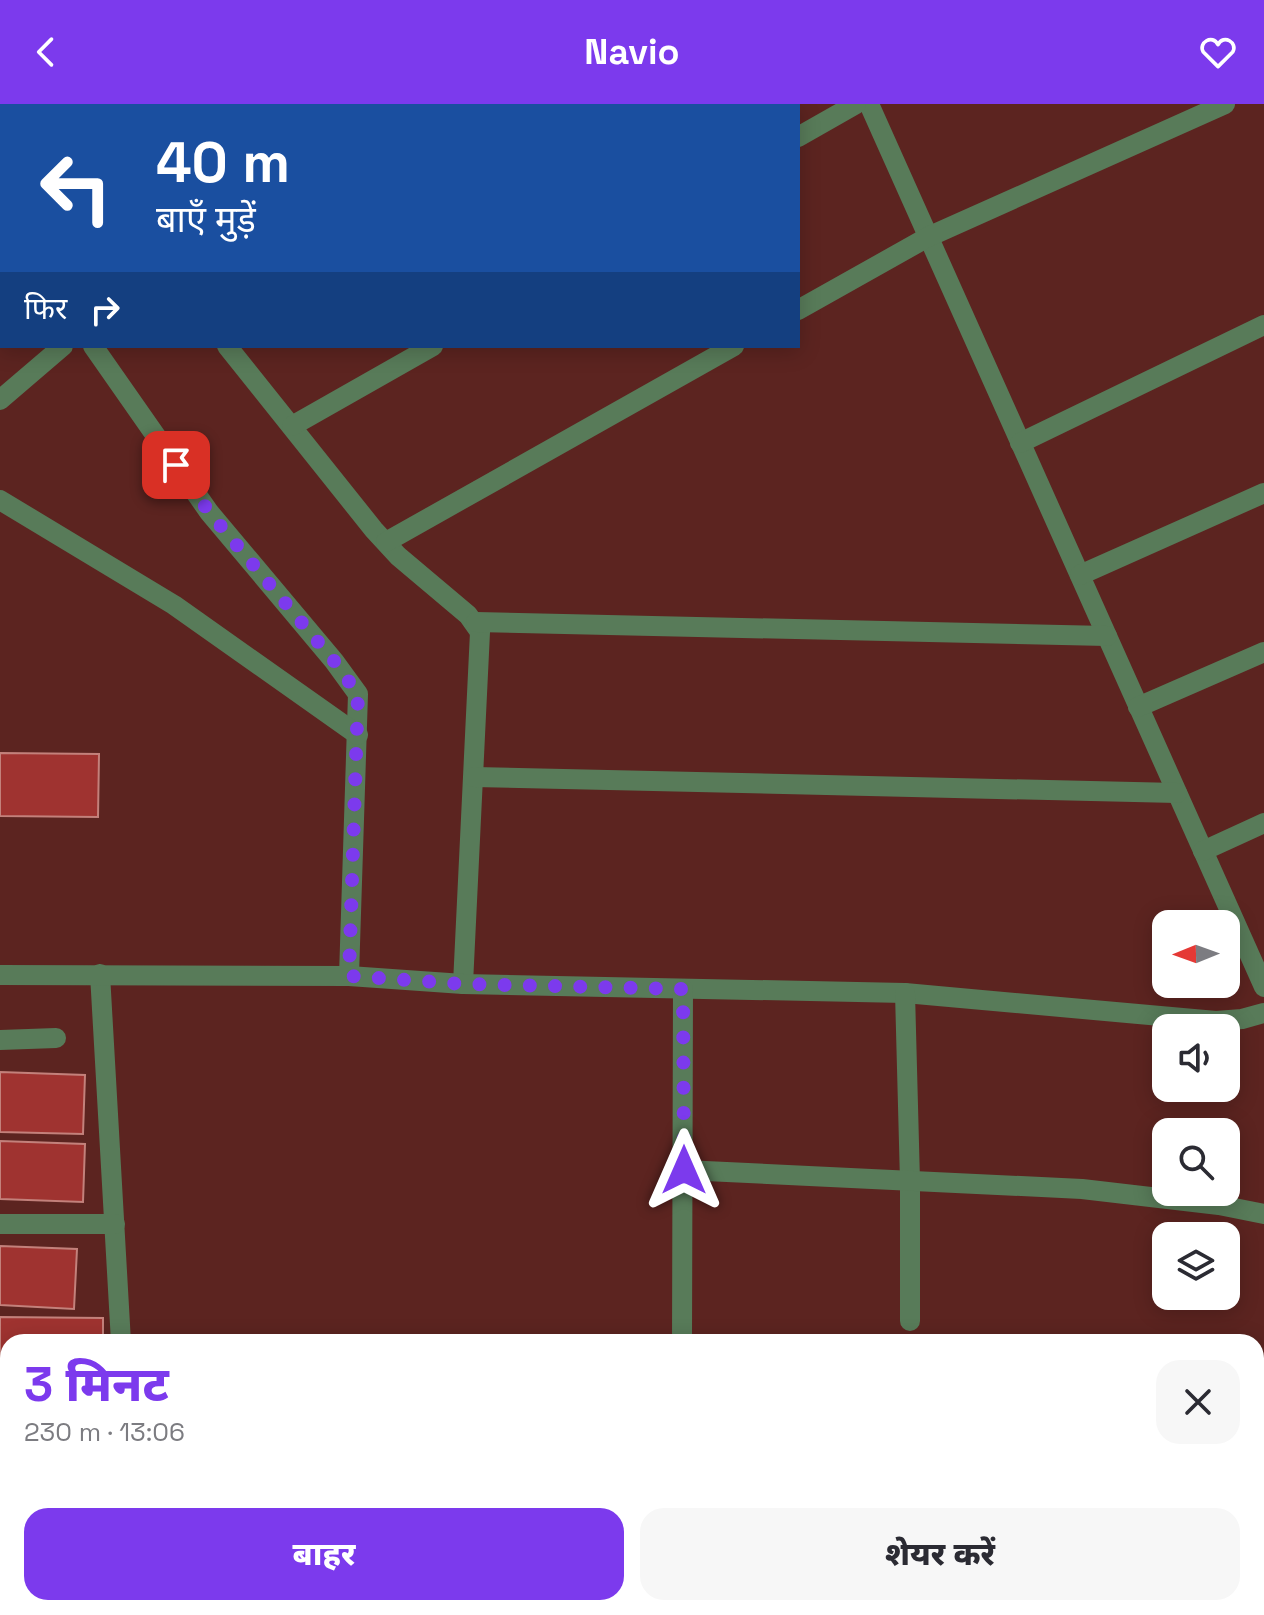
<!DOCTYPE html>
<html lang="hi">
<head>
<meta charset="utf-8">
<style>
	body { margin:0; font-family:"Space Grotesk","Noto Sans Devanagari",sans-serif; background:#f7f7f7; color:#2b2b33; height:100vh; display:flex; flex-direction:column; font-size:30px; white-space:nowrap }
	* { box-sizing:border-box; margin:0 }
	p { font-size:26px; color:#7c7c81 }
	.icon { flex:none; width:44px; height:44px; fill:none; stroke:currentColor; stroke-width:2; stroke-linecap:round; stroke-linejoin:round }
	.map { position:relative; flex:1; overflow:hidden }
	.details { position:absolute; left:0px; top:1230px; width:1264px; height:282px; display:flex; flex-direction:column; background:#fff; border-radius:24px 24px 0 0; box-shadow:0 4px 20px #0003 }
	.details>* { flex:none }
	.top-card { position:absolute; left:0px; top:0px; width:800px; height:244px; box-shadow:0 4px 20px #0003; background:#1a4fa0; color:#fff; overflow:hidden }
	.needle { width:52px; rotate:269deg }
	.controls { position:absolute; left:1152px; top:806px; display:grid; gap:16px }
	.controls a { display:grid; place-items:center; width:88px; height:88px; border-radius:16px; background:#fff; box-shadow:0 4px 20px #0003; font-size:40px }
	.pin { position:absolute; display:grid; place-items:center; width:68px; height:68px; color:#fff; margin:-34px; border-radius:16px; box-shadow:0 4px 12px #0006 }
	.me { position:absolute; width:88px; margin:-44px; rotate:0deg; stroke-linejoin:round; filter:drop-shadow(0 0 6px #0008) }
	.turn { display:flex; align-items:center; gap:28px; height:168px; padding:0 24px; font-size:36px }
	.turn .icon { width:104px; height:104px; stroke-width:2.5 }
	.turn b { display:block; font-size:56px; line-height:68px }
	.then { display:flex; align-items:center; height:76px; padding:0 24px; background:#0003; gap:16px; font-size:30px }
	.round { display:grid; place-items:center; flex:none; width:84px; height:84px; border-radius:24px; background:#f7f7f7 }
	.summary { display:flex; align-items:center; justify-content:space-between; height:136px; padding:0 24px }
	h1 { font-size:48px; font-weight:800; line-height:60px; color:#7c3aed }
	.action { display:flex; gap:16px; margin-top:auto; padding:16px 24px }
	.action a { flex:1; height:92px; border-radius:24px; background:#7c3aed; color:#fff; font-size:32px; font-weight:800; line-height:92px; text-align:center }
	.action a+a { background:#f7f7f7; color:#2b2b33 }
	header { display:flex; justify-content:space-between; align-items:center; height:104px; padding:0 24px; background:#7c3aed; color:#fff; font-size:36px; font-weight:800 }
	.map>svg:first-child { display:block }
	.building { fill:#9f3330; stroke:#c3817b; stroke-width:2 }
	.lines { fill:none; stroke-linecap:round; stroke-linejoin:round }
	.minor { stroke:#587b59; stroke-width:20 }
	.route { stroke:#7c3aed; stroke-width:14; stroke-dasharray:0 25.2 }
</style>
</head>
<body>
<header><svg class="icon" aria-label="back" viewBox="0 0 24 24"><path d="M15 5l-7 7 7 7"/></svg>Navio<svg class="icon" aria-label="heart" viewBox="0 0 24 24"><path d="M12 20l-8-8c-3-5 5-10 8-4 3-6 11-1 8 4z"/></svg></header>
<div class="map">
<svg width="1264" height="1511" viewBox="0 0 1264 1511">
	<rect width="100%" height="100%" fill="#5c2420"/>
	<!-- building -->
	<g class="building">
		<polygon points="0,649 99,650 98,713 0,712"/>
		<polygon points="0,968 85,971 83,1030 0,1028"/>
		<polygon points="0,1037 85,1040 83,1098 0,1095"/>
		<polygon points="0,1142 77,1145 74,1205 0,1201"/>
		<polygon points="0,1213 103,1214 103,1238 8,1238 8,1273 0,1273"/>
		<rect x="0" y="1323" width="8" height="61"/>
		<polygon points="0,1388 8,1388 8,1449 5,1449 4,1439 0,1438"/>
		<polygon points="0,1496 8,1496 8,1504 107,1504 107,1511 0,1511"/>
	</g>
	<g class="lines">
		<!-- minor -->
		<g class="minor">
			<polyline points="33,0 35,2"/>
			<polyline points="869,0 1264,883"/>
			<polyline points="55,2 58,0"/>
			<polyline points="326,2 330,0"/>
			<polyline points="546,2 549,0"/>
			<polyline points="798,33 856,0"/>
			<polyline points="0,38 2,37"/>
			<polyline points="0,118 2,120"/>
			<polyline points="0,195 2,194"/>
			<polyline points="798,206 928,133 1225,0"/>
			<polyline points="93,242 209,408 334,557 358,590 349,872"/>
			<polyline points="227,242 374,426 398,452 468,511 480,528 463,880"/>
			<polyline points="0,296 63,242"/>
			<polyline points="292,322 433,242"/>
			<polyline points="1020,339 1264,221"/>
			<polyline points="0,396 174,501 358,631"/>
			<polyline points="386,438 734,242"/>
			<polyline points="1080,471 1264,389"/>
			<polyline points="476,518 1107,532"/>
			<polyline points="1138,603 1264,548"/>
			<polyline points="474,673 1177,689"/>
			<polyline points="1203,747 1264,719"/>
			<polyline points="100,870 121,1238"/>
			<polyline points="0,871 349,872 463,880 905,889 1216,917 1242,915 1264,909"/>
			<polyline points="905,889 910,1077 910,1217"/>
			<polyline points="0,936 56,934"/>
			<polyline points="684,1066 1082,1085 1219,1101 1264,1110"/>
			<polyline points="0,1120 115,1120"/>
			<polyline points="682,1238 683,885"/>
			<polyline points="0,1285 8,1286"/>
			<polyline points="0,1465 8,1466"/>
			<polyline points="133,1504 133,1511"/>
		</g>
	</g>
	<g class="lines">
		<!-- route -->
		<polyline class="route" points="176,361 209,408 334,557 358,590 349,872 463,880 683,885 684,1066"/>
	</g>
</svg>
<div class="controls">
<a><svg class="needle" viewBox="-14 -14 28 28"><path d="M0-13l5 13h-10z" fill="#e53935"/><path d="M0 13l5-13h-10z" fill="#7c7c81"/></svg></a>
<a><svg class="icon" aria-label="sound" viewBox="0 0 24 24"><path d="M4 9h4l5-4v14l-5-4H4zM17 9q2 3 0 6"/></svg></a>
<a><svg class="icon" aria-label="search" viewBox="0 0 24 24"><circle cx="10" cy="10" r="6"/><path d="M15 15l6 6"/></svg></a>
<a><svg class="icon" aria-label="layers" viewBox="0 0 24 24"><path d="M12 4l9 5-9 5-9-5zM3 14l9 5 9-5"/></svg></a>
</div>
<div class="pin" style="left:176px;top:361px;background:#d93025"><svg class="icon" aria-label="arrive" viewBox="0 0 24 24"><path d="M6 21V4h12l-3 4 3 4H6"/></svg></div>
<svg class="me" style="left:684px;top:1066px" viewBox="-20 -20 40 40"><path d="M0-17L14 15 0 8-14 15z" fill="#7c3aed" stroke="#fff" stroke-width="4"/></svg>
<div class="top-card">
<div class="turn"><svg class="icon" aria-label="left" viewBox="0 0 24 24"><path d="M17 20v-9H6M10 6l-5 5 5 5"/></svg><div><b>40 m</b>बाएँ मुड़ें</div></div>
<div class="then">फिर<svg class="icon" aria-label="right" viewBox="0 0 24 24"><path d="M7 20v-9h11M14 6l5 5-5 5"/></svg></div>
</div>
<section class="details">
<div class="summary"><div><h1>3 मिनट</h1><p>230 m · 13:06</p></div><a class="round"><svg class="icon" aria-label="close" viewBox="0 0 24 24"><path d="M6 6l12 12M18 6L6 18"/></svg></a></div>
<div class="action"><a>बाहर</a><a>शेयर करें</a></div>
</section>
</div>
</body>
</html>
